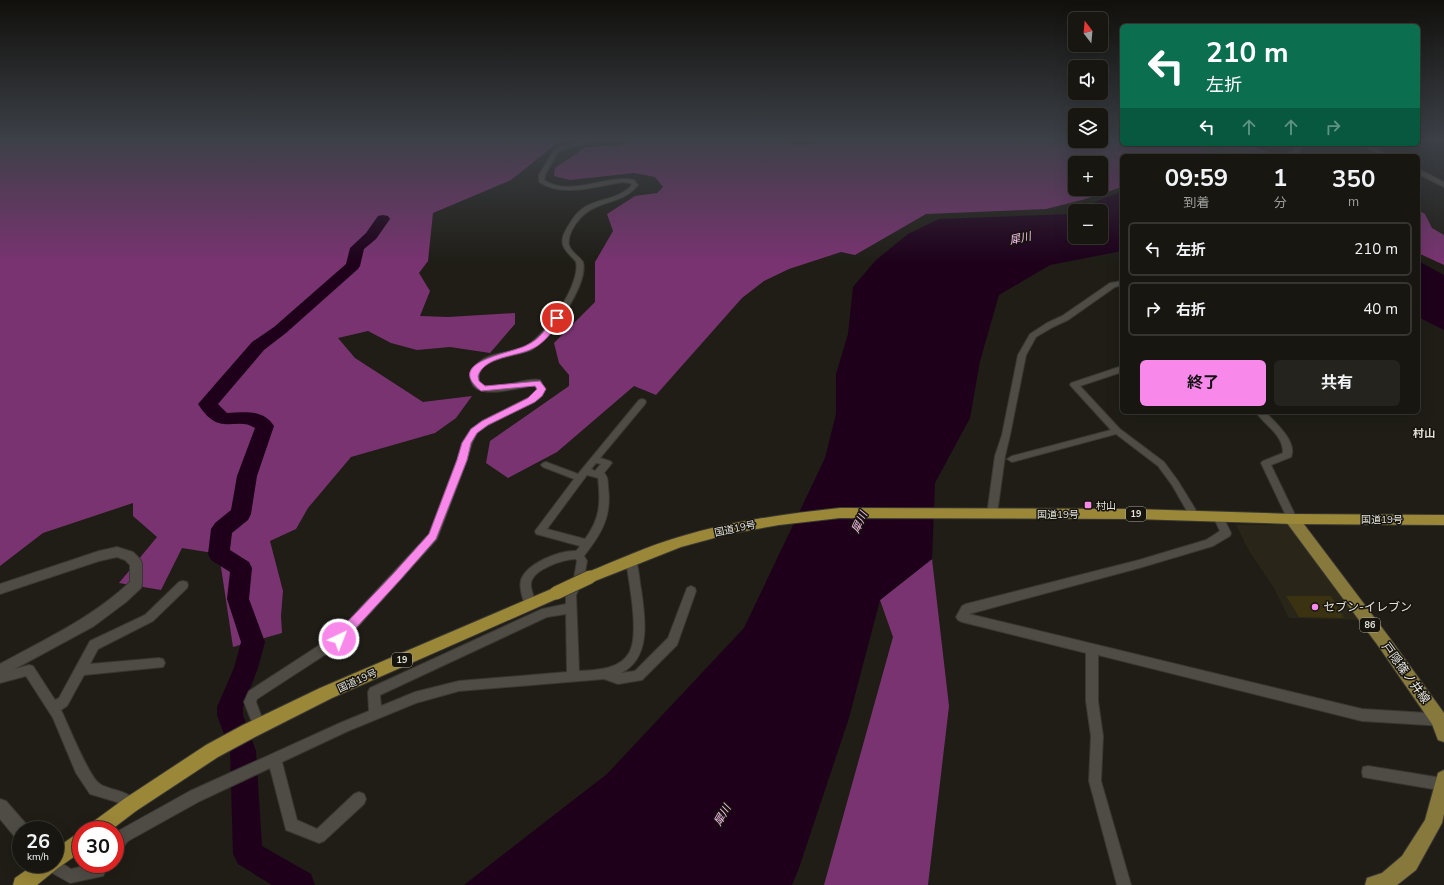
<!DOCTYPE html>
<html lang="ja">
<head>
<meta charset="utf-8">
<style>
	body { margin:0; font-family:"Nunito Sans","Noto Sans JP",sans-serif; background:#24231e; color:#f1f3f6; height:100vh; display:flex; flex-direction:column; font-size:15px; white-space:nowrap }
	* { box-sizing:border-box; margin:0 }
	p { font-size:13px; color:#9e9f9f }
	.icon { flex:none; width:22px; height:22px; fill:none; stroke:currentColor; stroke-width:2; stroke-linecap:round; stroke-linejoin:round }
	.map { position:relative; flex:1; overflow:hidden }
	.side { position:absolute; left:1120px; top:154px; width:300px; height:260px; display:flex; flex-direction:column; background:#171610; border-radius:6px; box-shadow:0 4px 16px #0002,0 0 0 1px #363530 }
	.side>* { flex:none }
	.hud { position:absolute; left:1120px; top:24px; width:300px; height:122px; border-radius:6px; box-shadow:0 4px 16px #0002,0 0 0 1px #363530; background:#0b6e4f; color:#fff; overflow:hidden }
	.needle { width:26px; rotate:344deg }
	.fabs { position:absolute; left:1068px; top:12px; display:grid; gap:8px }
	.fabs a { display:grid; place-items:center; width:40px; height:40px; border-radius:6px; background:#171610; box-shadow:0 4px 16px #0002,0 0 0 1px #363530; font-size:20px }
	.speed { position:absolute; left:12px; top:821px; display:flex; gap:8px; font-size:20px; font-weight:700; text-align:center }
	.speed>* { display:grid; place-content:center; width:52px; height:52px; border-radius:50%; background:#171610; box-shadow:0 4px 16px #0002,0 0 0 1px #363530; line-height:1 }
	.speed small { font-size:10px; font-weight:400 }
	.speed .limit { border:6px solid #d22; background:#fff; color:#111 }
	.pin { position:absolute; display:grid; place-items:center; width:34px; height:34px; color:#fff; margin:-17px; border:2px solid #fff; border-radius:50%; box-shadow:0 1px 4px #0007 }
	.me { position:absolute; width:44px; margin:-22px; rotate:43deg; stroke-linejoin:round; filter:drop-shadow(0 0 3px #0008) }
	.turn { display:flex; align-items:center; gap:14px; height:84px; padding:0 20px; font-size:18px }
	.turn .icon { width:52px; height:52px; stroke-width:2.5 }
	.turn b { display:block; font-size:28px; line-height:34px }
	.lanes { display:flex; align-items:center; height:38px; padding:0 20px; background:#0003; justify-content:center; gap:20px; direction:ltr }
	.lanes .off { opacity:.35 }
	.eta { display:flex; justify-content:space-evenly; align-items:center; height:68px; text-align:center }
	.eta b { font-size:24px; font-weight:700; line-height:28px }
	.action { display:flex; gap:8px; margin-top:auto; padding:8px 20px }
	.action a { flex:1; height:46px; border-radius:6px; background:#f888ea; color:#111; font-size:16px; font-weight:700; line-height:46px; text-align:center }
	.action a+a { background:#24231e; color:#f1f3f6 }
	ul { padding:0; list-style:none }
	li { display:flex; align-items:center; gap:12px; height:54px; margin:0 8px 6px; padding:0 12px; border:2px solid #363530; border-radius:6px }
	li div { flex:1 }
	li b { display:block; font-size:15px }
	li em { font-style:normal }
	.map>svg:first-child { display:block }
	.built { fill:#292619 }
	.forest { fill:#793371; fill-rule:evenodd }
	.water { fill:#1e001b }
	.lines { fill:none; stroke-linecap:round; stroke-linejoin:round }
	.river { fill:#1e001b; fill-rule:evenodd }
	.building { fill:#3a3211 }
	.minor-casing { stroke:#393733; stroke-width:2 }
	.tertiary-casing { stroke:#393733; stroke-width:2 }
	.primary-casing { stroke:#393733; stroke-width:2 }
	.trunk-casing { stroke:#393733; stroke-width:2 }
	.minor { fill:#4e4c44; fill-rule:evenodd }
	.tertiary { fill:#4e4c44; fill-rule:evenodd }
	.primary { fill:#87783b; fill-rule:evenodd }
	.trunk { fill:#9a8738; fill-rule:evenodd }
	.trunk-bridge-casing { stroke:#393733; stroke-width:15; stroke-linecap:butt }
	.trunk-bridge { stroke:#9a8738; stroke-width:13 }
	.route { fill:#f888ea; stroke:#a15898 }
	.poi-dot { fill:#f888ea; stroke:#16140d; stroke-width:1.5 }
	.labels { text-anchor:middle; stroke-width:3; stroke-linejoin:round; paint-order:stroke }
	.shield { fill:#16140d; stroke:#a6a59f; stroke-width:1 }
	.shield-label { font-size:9px; font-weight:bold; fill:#e4e3de }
	.poi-label { font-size:10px; fill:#e4e3de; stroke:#16140d; text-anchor:start }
	.street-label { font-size:10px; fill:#e4e3de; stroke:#16140d }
	.water-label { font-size:11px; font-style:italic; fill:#fcc0f2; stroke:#16140d }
	.neighbourhood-label { font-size:11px; font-weight:bold; fill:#e1dfd5; stroke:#16140d }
	.near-poi-label { font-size:12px; fill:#e4e3de; stroke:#16140d; text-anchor:start }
	.near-street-label { font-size:12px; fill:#e4e3de; stroke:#16140d }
</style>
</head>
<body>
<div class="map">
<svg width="1444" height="885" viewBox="0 0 1444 885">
	<rect width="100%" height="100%" fill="#1f1d16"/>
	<!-- built -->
	<polygon class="built" points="1236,525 1292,525 1301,542 1307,548 1361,620 1289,618 1274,588 1249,551"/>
	<!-- forest -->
	<g class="forest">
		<polygon points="0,139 572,139 556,144 511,180 433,213 428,261 419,273 430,291 420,316 448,317 515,313 515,324 490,353 450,347 417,350 391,343 368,331 338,338 355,358 423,402 472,396 456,418 435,433 351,457 308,508 296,529 270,541 283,591 281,616 282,633 233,647 219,554 182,548 161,590 119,583 157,537 133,516 133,503 43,533 0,566"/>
		<path d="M631,139H781L800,145L812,143V139H1075V141L1122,139V144H1243L1281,156H1122V187L1082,200L1046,209L926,214L855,255L841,252L789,269L764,281L742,298L656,395L634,386L557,452L508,478L486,463L490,441L569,386V375L559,363L554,343L595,302V262L613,231L607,214L635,196L657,193L663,187L655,177L634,173L570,180L554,176L555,168L586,147L619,145ZM1075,163H1101V189H1075Z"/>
		<polygon points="1418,210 1425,214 1432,228 1444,235 1444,265 1418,253"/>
		<polygon points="932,559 949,706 928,885 824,885 893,637 880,600"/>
	</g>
	<!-- water -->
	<g class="water">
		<polygon points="1122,191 1122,251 1050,265 999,295 980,361 970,418 935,483 932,559 880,600 849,718 799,868 792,885 464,885 607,774 744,628 825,458 836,414 836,374 848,334 853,287 876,260 908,234 939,219 1070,214 1075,213 1075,237 1101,237 1101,211 1080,211 1095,202"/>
		<polygon points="1418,261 1444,275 1444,330 1418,317"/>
	</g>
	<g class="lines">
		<!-- river -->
		<path class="river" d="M383,215L388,216L390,219L376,239L364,249L360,266L358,269L286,333L264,350L218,404L227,413C244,412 264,409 274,426L257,476L251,514L248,520L232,533L230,550L249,562L252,568L249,599L265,642L258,668L243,707V715L256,751L262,846L311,874L315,885H272L238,864L233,854L230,751L217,715V707L234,668L241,642L227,599L230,572L211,560L208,554L211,529L215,523L231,510L237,476L255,428C236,415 220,439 198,404L252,342L274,327L346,264L350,248L366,233L378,216Z"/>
	</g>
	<!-- building -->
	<polygon class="building" points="1286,596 1331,596 1344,618 1299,617"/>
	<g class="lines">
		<!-- minor casing -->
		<g class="minor-casing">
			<g id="minor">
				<path d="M594,139H604L567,148L558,152L545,175L544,180C571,198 605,174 634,180L638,185C619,209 590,196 572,230C570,234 568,240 569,245C571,252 579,256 583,262C589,284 550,340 531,350C518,356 470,358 480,383C495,395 523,376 540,380L545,389L542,396L534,402L488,425L477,433L472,443L467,460L437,539L343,643L257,699L256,702L265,726L263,730L259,732L255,730L244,702L249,691L335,635L429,534L457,460L462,443L471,429L482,421L528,398L535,392L537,389L535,385C520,387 475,402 471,380C469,374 473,367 478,363C491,351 511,354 526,346C545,336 581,284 576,262C572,256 565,252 563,245C561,239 564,233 567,228C571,221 576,213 582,209C597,198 619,200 632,185L630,183L623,182C596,186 563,198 539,182V175L554,150L563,146Z"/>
				<polygon points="1296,144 1302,144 1299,153 1288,156 1278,156 1294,151"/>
				<polygon points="1206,147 1271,154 1274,156 1255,156 1204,150 1203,149"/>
				<polygon points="1122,281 1122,285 1115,287 1068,320 1053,327 1036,337 1026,355 1010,435 1005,456 997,514 995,517 989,517 987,514 995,456 1002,435 1018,355 1030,334 1047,323 1062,316 1110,283"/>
				<polygon points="1122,366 1122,372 1080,386 1120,429 1164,462 1178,481 1197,512 1199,515 1197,518 1191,518 1172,485 1158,466 1116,434 1012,462 1007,459 1012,456 1111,430 1070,385 1071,383"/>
				<path d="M642,399L645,400L646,402L645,404L600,458L610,461L612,463L604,473C608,476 608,482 608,487C612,516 602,533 584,556L587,561L584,578L576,595L579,671C596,670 619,670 629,653C640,635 629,582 626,561L627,558L631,557L635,558C639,567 639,579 641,589C645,617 652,658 621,673L635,671L668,638L687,588L691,586L695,588L696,591L677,645L642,680L618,684L604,679L459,691L416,703L348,731L282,762L297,820L317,829L354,794L359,792L364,794L366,799L364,804L324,841L319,843L286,830L270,768L200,801L128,841L120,851L115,853V835L118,831L190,791L340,723L369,711L368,692L370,688L542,609L566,604V595L574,578L577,561L576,559C564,559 533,569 531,583C530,591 537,600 534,607L530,609L526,607C523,600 519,588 521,580C527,563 560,550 576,551L580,546L536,534L535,531L574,479L543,467L541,465L543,463L546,462L578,474L639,400ZM596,463L601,464L595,471L591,469ZM587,475L598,478C601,503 600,519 585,539L547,529ZM566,614L567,672L459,681L415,692L381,706L380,695L547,617Z"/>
				<path d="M1256,412H1265C1275,422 1298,442 1291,457L1271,465L1297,519L1295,522H1289L1261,463L1263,461L1283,453C1283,434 1265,426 1256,412Z"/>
				<polygon points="1218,512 1221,513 1231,533 1230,536 1213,546 1139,568 969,614 1362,709 1444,714 1444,726 1362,721 1098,655 1098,701 1103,736 1101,781 1131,885 1117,885 1089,781 1091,736 1086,701 1086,653 962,622 958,620 956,617 962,606 966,604 1139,560 1206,540 1220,531 1213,516 1215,513"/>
				<path d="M183,581L187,582L188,585L187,588L153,621L98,649L90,664L159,658L163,659L165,663L163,667L84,675L67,706L61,710C68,724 89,778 100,784C113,792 130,789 137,805L135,810L130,812L125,810L117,802L90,794L76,773L53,718L26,676L0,683V673L29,665L33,666L55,700L59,698L90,641L145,615L179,582Z"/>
				<polygon points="1368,766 1442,778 1444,778 1444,792 1439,790 1368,778 1363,777 1362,772 1363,767"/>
				<polygon points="55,859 71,869 94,864 109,864 103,876 70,883 45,869 43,864 55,864"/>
			</g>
		</g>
		<!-- tertiary casing -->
		<g class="tertiary-casing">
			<g id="tertiary">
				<polygon points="1361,144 1369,144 1389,156 1381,156"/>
				<polygon points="1418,169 1444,182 1444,187 1418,174"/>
				<path d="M117,547L133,552L140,559L142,563V584L141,588L126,602L94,626L0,677V664C45,639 92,618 130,582V565L125,560L117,557L99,561L0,594V584L99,551Z"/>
				<polygon points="0,799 6,801 27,825 29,830 21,830 21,839 15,837 0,819"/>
			</g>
		</g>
		<!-- primary casing -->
		<g class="primary-casing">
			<g id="primary">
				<polygon points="1292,514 1297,515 1389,637 1444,713 1444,742 1438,740 1432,724 1379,647 1287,523 1285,519 1287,515"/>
				<polygon points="1444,770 1444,814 1442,823 1416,870 1397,885 1365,885 1367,878 1382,873 1402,856 1425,820 1438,773"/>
			</g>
		</g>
		<!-- trunk casing -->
		<g class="trunk-casing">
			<g id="trunk">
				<path d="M840,508L1134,509L1292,514L1444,515V525L1292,524L1134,519L840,518L779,525L729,534L681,547L590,583L585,581L583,577L585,573C616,561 647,546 679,537C731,521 785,514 840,508Z"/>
				<polygon points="556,587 561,589 563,593 561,597 332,698 255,737 218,757 136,811 111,830 87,830 90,824 124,799 206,745 243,725 320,688"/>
				<polygon points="81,832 81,852 58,868 37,885 13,885 15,878 35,864 55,864 55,849 75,835"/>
			</g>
		</g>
		<!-- minor -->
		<use href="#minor" class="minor"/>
		<!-- tertiary -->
		<use href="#tertiary" class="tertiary"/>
		<!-- primary -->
		<use href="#primary" class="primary"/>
		<!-- trunk -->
		<use href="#trunk" class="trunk"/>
		<!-- trunk-bridge casing -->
		<g class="trunk-bridge-casing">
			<polyline id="trunk-bridge" points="556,593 590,577"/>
		</g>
		<!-- trunk-bridge -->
		<use href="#trunk-bridge" class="trunk-bridge"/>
	</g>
	<!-- sky -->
	<linearGradient id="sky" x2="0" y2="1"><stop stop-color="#11100c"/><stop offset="0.53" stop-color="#3c4047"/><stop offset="1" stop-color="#3c4047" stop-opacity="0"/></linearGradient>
	<rect width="1444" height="263" fill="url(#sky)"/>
	<!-- route -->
	<path class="route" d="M554,316H560L561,318C554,330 545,343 532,349C516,357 485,356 478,376L479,381L485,386L540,381L546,389L542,396L535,402L488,425L477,433L471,443L467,460L436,539L400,580L343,642L339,644L335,642L333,639L335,635L393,574L429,534L457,460L462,443L471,429L482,421L528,398L537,389L535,386L481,391C443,361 511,354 527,345C540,339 547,328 554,316Z"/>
	<!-- markers -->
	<g class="poi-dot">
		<rect x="1084" y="501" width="8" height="8" rx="2"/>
		<circle cx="1315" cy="607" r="4"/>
	</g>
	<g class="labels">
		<!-- shield labels -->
		<g class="shield">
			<rect x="1126" y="507" width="20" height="14" rx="3"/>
			<rect x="1360" y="618" width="20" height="14" rx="3"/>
			<rect x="392" y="653" width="20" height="14" rx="3"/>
		</g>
		<g class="shield-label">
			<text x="1136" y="517">19</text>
			<text x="1370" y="628">86</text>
			<text x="402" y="663">19</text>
		</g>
		<!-- poi labels -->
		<g class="poi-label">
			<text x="1096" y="509">村山</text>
		</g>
		<!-- street labels -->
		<g class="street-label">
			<text x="1058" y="518">国道19号</text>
			<text x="1382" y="523">国道19号</text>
			<text transform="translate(735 528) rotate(-12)" y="4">国道19号</text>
			<text transform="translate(357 680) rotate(-24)" y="4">国道19号</text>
		</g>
		<!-- water labels -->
		<g class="water-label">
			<text transform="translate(1020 238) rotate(-13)" y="4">犀川</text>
			<text transform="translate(859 522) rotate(-65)" y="4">犀川</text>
			<text transform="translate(722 815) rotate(-60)" y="4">犀川</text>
		</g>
		<!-- neighbourhood labels -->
		<g class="neighbourhood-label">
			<text x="1424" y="437">村山</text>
		</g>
		<!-- near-poi labels -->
		<g class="near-poi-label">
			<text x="1323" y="611">セブン-イレブン</text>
		</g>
		<!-- near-street labels -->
		<g class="near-street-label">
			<text transform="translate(1406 673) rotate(54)" y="4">戸隠篠ノ井線</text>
		</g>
	</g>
</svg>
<div class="fabs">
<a><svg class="needle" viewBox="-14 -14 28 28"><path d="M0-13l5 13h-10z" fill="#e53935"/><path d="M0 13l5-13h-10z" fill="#9e9f9f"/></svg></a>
<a><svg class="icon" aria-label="sound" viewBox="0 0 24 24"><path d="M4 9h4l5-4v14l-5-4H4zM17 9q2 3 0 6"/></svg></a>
<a><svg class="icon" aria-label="layers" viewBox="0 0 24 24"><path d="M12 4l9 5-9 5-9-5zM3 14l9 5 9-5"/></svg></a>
<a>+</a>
<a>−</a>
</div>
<div class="speed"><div>26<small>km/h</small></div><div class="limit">30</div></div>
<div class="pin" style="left:557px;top:318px;background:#d93025"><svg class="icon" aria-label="arrive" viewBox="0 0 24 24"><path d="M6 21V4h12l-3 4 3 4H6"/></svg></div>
<svg class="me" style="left:339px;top:639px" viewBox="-20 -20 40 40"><circle r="17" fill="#f888ea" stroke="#fff" stroke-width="3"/><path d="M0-11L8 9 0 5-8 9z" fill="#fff"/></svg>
<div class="hud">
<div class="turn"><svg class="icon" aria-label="left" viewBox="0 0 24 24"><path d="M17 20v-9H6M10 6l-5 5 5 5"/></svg><div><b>210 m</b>左折</div></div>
<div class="lanes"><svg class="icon" aria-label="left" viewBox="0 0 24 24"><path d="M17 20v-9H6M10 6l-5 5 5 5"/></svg><svg class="icon off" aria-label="ahead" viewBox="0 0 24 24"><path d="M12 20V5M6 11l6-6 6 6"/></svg><svg class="icon off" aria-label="ahead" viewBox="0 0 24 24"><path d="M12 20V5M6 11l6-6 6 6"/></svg><svg class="icon off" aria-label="right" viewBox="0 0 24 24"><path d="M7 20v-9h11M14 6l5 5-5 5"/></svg></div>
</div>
<section class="side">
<div class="eta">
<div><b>09:59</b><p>到着</p></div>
<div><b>1</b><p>分</p></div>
<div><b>350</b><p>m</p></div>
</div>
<ul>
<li><svg class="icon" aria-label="left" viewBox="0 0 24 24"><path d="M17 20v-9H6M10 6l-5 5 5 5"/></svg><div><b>左折</b></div><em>210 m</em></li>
<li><svg class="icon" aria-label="right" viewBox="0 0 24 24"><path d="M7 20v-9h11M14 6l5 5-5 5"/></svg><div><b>右折</b></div><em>40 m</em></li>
</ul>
<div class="action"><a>終了</a><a>共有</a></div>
</section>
</div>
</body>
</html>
